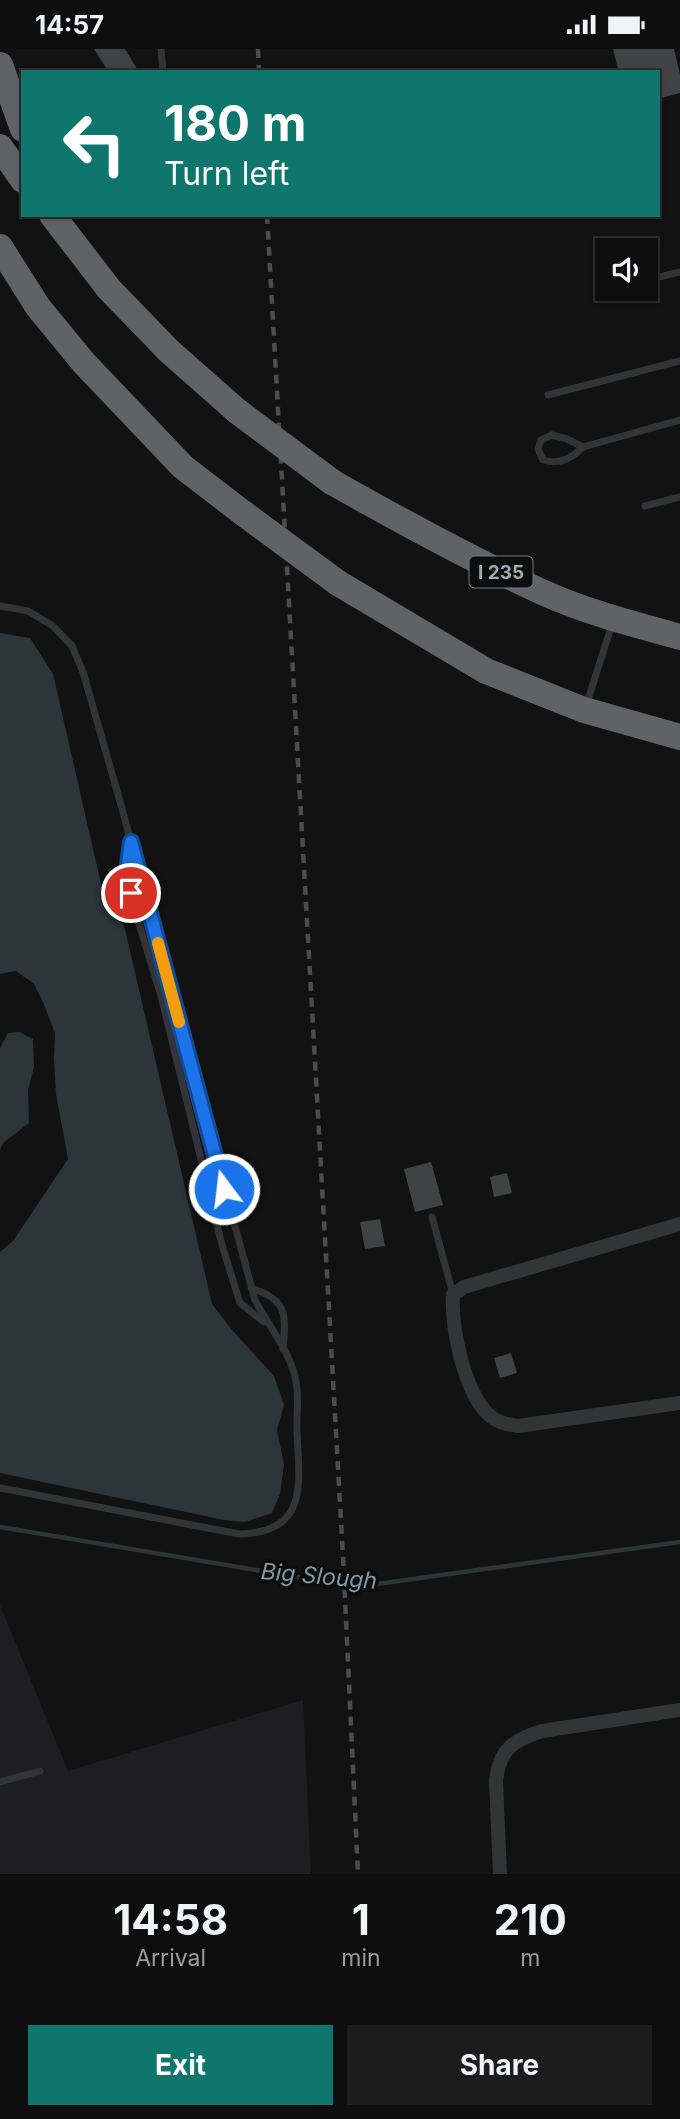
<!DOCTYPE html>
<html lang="en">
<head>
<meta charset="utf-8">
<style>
	body { margin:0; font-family:Inter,sans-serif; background:#1c1c1c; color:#f1f3f6; height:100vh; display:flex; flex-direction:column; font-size:26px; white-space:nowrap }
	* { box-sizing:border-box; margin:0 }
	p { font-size:23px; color:#9b9c9e }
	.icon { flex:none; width:38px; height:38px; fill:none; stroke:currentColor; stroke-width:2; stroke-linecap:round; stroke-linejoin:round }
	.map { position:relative; height:1825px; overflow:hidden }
	.details { display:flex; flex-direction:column; background:#0e0e0e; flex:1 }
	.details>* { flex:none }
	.top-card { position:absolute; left:21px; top:21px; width:639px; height:147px; border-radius:0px; box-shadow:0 2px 5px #0004,0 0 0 2px #2e2e2e; background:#0f766e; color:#fff; overflow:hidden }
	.controls { position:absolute; left:595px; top:189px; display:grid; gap:14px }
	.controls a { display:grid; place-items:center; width:63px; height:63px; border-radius:0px; background:#0e0e0e; box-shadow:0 2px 5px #0004,0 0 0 2px #2e2e2e; font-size:35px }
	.pin { position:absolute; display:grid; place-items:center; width:60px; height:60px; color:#fff; margin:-30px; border:4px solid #fff; border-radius:50%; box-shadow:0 2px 7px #0007 }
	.me { position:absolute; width:77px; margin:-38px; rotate:345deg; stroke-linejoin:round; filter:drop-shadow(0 0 5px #0008) }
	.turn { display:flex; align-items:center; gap:24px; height:147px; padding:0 28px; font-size:32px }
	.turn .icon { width:91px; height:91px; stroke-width:2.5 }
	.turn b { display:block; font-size:49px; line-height:60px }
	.eta { display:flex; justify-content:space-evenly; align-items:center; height:119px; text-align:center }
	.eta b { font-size:42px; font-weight:700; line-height:49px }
	.button { display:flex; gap:14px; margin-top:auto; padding:14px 28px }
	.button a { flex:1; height:80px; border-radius:0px; background:#0f766e; color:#fff; font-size:28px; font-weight:700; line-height:80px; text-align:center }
	.button a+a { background:#1c1c1c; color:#f1f3f6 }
	.status { display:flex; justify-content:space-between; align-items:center; height:49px; padding:0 35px; background:#0e0e0e; direction:ltr }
	.status svg { height:19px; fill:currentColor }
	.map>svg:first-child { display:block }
	.built { fill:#1e1e20 }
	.water { fill:#2c353a }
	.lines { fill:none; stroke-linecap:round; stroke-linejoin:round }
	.stream { stroke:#2c353a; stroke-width:4.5 }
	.building { fill:#414246 }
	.lane { stroke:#333437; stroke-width:7 }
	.street { stroke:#333437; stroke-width:14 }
	.highway { stroke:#5f6368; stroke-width:26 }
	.rail { stroke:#4a4c50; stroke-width:4.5; stroke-dasharray:9 7; stroke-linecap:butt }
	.highway-bridge { stroke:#5f6368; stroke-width:26 }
	.route-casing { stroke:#114b97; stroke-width:18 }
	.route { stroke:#1a73e8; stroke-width:12 }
	.slow { stroke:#f59e0b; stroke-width:12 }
	.labels { text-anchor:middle; stroke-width:7; stroke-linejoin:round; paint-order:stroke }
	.shield { fill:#0d0d0e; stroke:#777b81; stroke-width:2 }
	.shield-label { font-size:19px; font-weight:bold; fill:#a4aab2 }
	.water-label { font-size:23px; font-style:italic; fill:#7e9baa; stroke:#0d0d0e }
</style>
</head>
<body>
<div class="status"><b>14:57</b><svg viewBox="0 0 49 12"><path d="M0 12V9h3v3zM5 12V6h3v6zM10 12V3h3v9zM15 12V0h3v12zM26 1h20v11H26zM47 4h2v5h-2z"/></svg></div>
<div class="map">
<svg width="680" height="1825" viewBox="0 0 680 1825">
	<rect width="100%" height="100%" fill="#121213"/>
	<!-- built -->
	<polygon class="built" points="0,1556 68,1722 303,1651 311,1825 0,1825"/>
	<!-- water -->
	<g class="water">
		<polygon points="0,584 30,589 53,625 107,861 124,876 212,1255 232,1281 274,1327 284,1356 277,1381 284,1416 280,1445 272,1464 245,1473 224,1471 0,1424 0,1203 13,1192 68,1110 56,1045 54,1010 55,984 43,953 34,935 16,922 0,925"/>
		<polygon points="20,983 33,990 34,1018 28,1041 29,1074 3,1094 0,1101 0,999 8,984"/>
	</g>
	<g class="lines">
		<!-- stream -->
		<polyline class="stream" points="0,1478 316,1531 370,1536 680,1493"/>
	</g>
	<!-- building -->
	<g class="building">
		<polygon points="94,0 125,0 139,23 109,23"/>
		<polygon points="613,0 674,0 680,25 680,44 658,50 658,23 619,23"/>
		<polygon points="431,1113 443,1156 415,1163 404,1120"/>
		<polygon points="507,1124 512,1144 494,1148 490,1128"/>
		<polygon points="380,1170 385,1197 365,1200 360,1173"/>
		<polygon points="511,1304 517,1324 500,1329 494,1309"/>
	</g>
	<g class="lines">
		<!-- lane -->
		<g class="lane">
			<polyline points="161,0 163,23"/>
			<polyline points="659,228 680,223"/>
			<polyline points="548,346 680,312"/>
			<path d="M583,398L567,390L552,386L541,391L538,400L543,411C559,416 571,410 583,398L680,371"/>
			<polyline points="645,457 680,448"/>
			<path d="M0,557L28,562L53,577L72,597L83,623L121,756L255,1251C268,1276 289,1301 295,1328C300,1345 296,1365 297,1382C299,1433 310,1484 239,1485L0,1439"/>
			<polyline points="586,657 612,575"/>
			<polyline points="131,797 127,823 136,865 161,947 222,1196 240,1254 264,1273"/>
			<polyline points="432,1168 453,1245"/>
			<path d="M251,1239C288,1251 286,1265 283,1300"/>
			<polyline points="0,1733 40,1722"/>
		</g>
		<!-- street -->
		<g class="street">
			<path d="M680,1175L464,1238L453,1246C451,1278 464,1342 488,1365C497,1374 506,1375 518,1377L680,1354"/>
			<path d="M500,1825L496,1732C499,1701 513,1691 542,1682L680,1661"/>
		</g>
		<!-- highway -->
		<g class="highway">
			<polyline points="0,16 23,80"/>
			<polyline points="0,98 23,131"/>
			<polyline points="52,166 109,240 169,302 237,362"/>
			<polyline points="0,198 38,258 84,314 183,418 243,464"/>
			<path d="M332,433C401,472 470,510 542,543C586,563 633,575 680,588"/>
			<polyline points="338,534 486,622 584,661 680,688"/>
		</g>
		<!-- rail -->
		<g class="rail">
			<polyline points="258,0 259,23"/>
			<polyline points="267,166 343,1507 358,1825"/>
		</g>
		<!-- highway-bridge -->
		<g class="highway-bridge">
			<polyline points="237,362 332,433"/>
			<polyline points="243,464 338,534"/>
		</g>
	</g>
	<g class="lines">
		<!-- route casing -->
		<g class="route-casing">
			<polyline id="route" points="131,844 127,823 131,793 224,1140"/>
		</g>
		<!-- route -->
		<use href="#route" class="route"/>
		<!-- slow -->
		<polyline class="slow" points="158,894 179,973"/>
	</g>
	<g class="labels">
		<!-- shield labels -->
		<rect class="shield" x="469.5" y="507.5" width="63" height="31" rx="5"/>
		<g class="shield-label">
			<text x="501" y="530">I 235</text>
		</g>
		<!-- water labels -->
		<g class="water-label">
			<text transform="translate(319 1527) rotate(5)" y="8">Big Slough</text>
		</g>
	</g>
</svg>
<div class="controls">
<a><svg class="icon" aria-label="sound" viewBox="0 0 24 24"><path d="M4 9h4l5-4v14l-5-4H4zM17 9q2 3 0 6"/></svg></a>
</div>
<div class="pin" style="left:131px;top:844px;background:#d93025"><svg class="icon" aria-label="arrive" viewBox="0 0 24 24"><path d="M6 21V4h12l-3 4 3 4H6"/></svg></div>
<svg class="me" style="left:224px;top:1140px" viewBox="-20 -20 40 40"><circle r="17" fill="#1a73e8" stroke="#fff" stroke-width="3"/><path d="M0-11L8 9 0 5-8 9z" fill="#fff"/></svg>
<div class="top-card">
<div class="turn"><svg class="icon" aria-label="left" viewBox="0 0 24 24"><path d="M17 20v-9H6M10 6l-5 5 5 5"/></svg><div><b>180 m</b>Turn left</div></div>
</div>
</div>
<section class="details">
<div class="eta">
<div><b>14:58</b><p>Arrival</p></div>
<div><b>1</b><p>min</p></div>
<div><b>210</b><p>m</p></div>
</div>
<div class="button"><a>Exit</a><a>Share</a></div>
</section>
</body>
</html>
